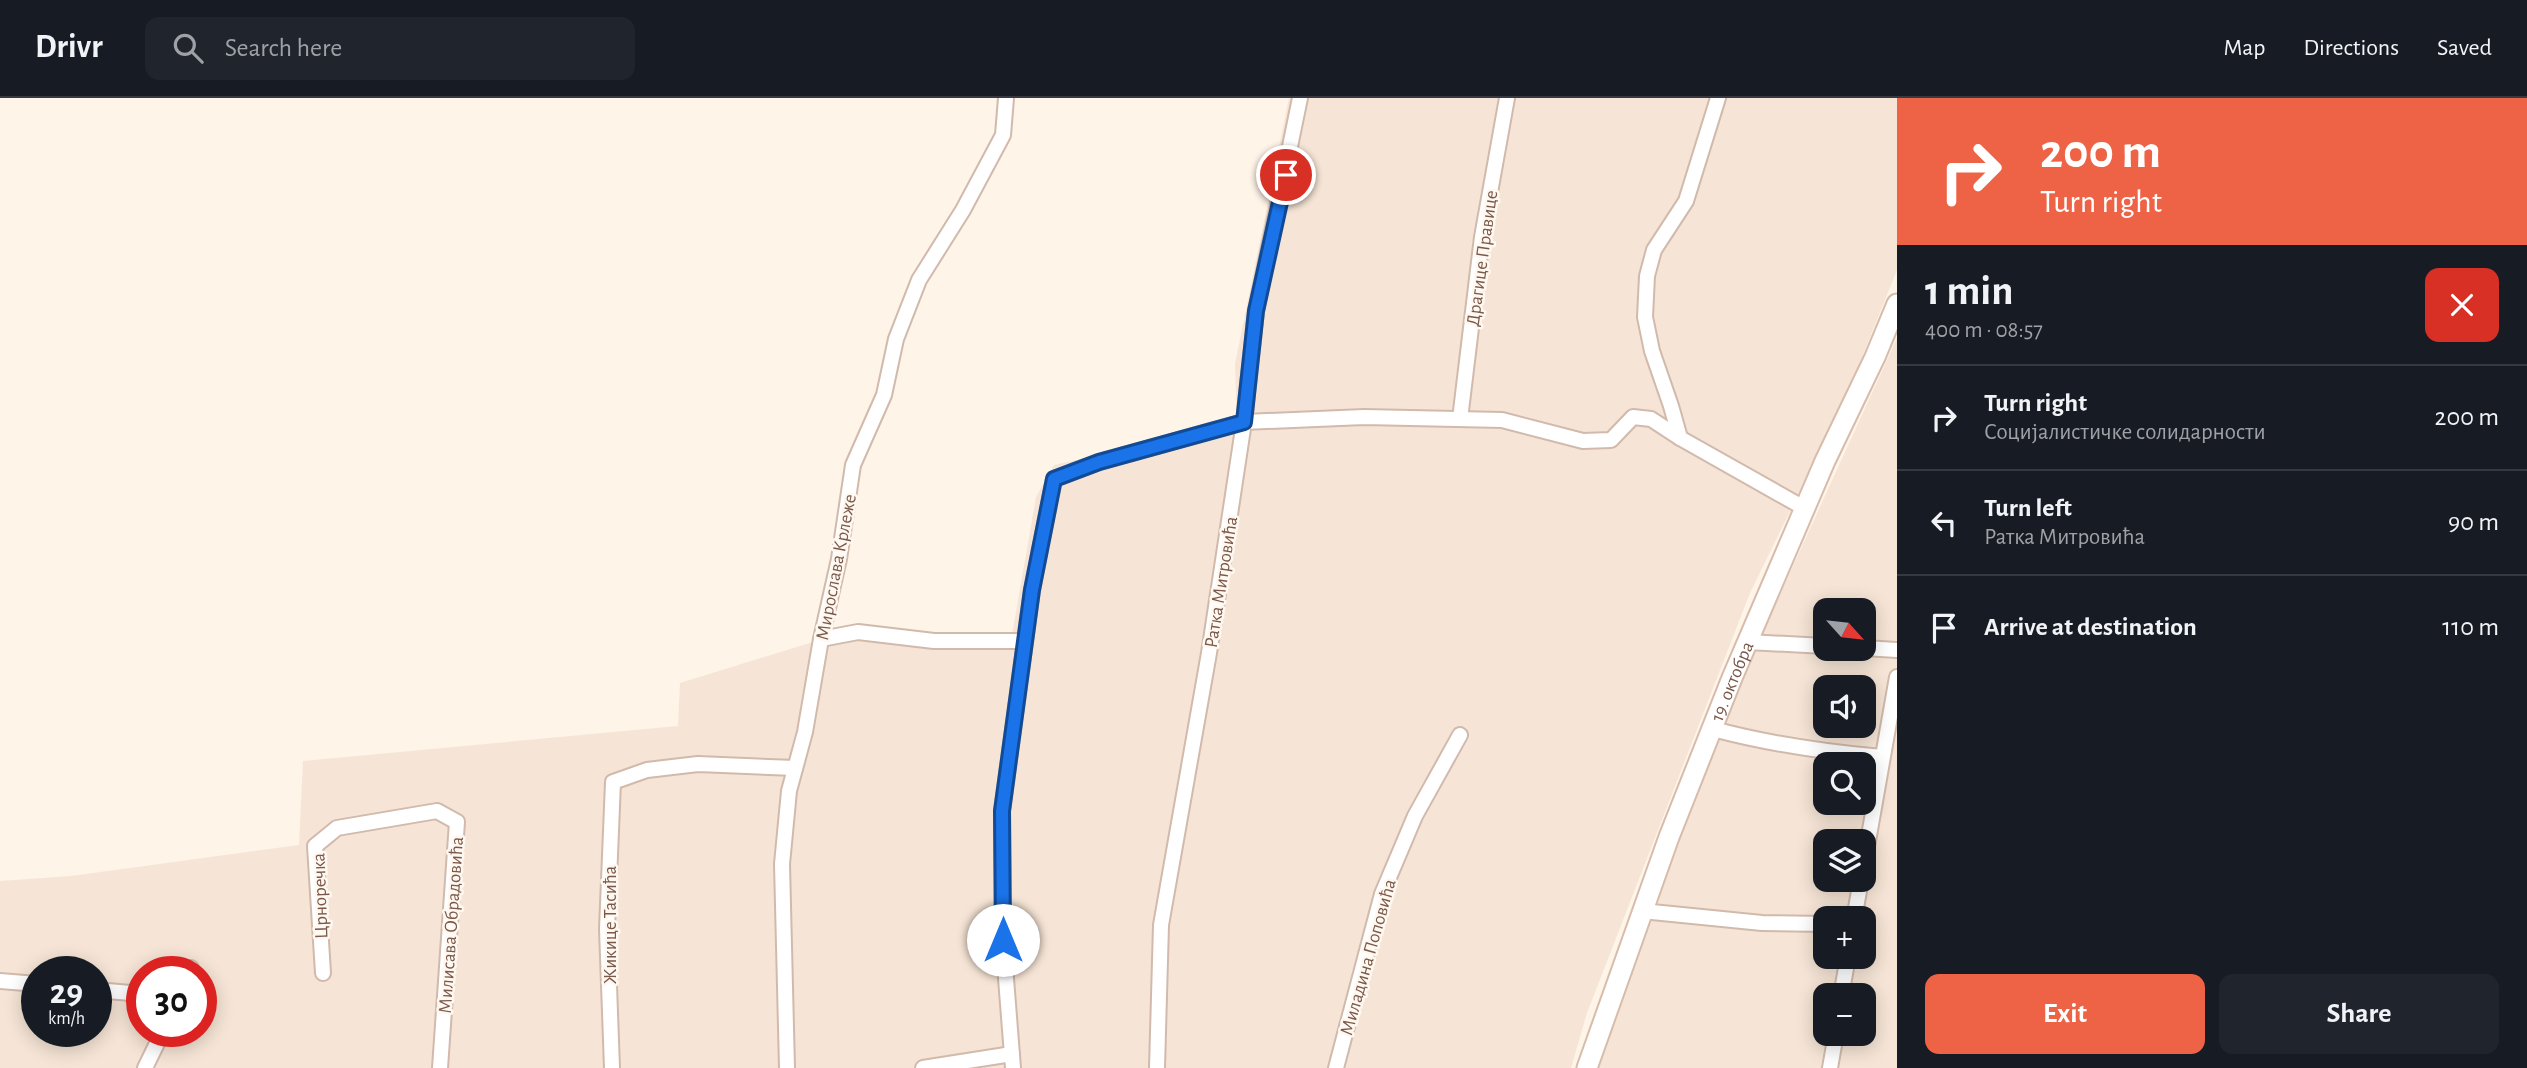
<!DOCTYPE html>
<html lang="en">
<head>
<meta charset="utf-8">
<style>
	body { margin:0; font-family:"Alegreya Sans",sans-serif; background:#20242c; color:#f1f3f6; height:100vh; display:flex; flex-direction:column; font-size:26px; white-space:nowrap }
	* { box-sizing:border-box; margin:0 }
	p { font-size:23px; color:#9ea1a6 }
	.icon { flex:none; width:38px; height:38px; fill:none; stroke:currentColor; stroke-width:2; stroke-linecap:round; stroke-linejoin:round }
	.map { position:relative; flex:1; overflow:hidden }
	.details { display:flex; flex-direction:column; background:#171b24; width:630px }
	.details>* { flex:none }
	.banner { background:#ee6246; color:#fff; overflow:hidden }
	.needle { width:46px; rotate:117deg }
	.controls { position:absolute; left:1813px; top:500px; display:grid; gap:14px }
	.controls a { display:grid; place-items:center; width:63px; height:63px; border-radius:14px; background:#171b24; box-shadow:0 4px 18px #0003; font-size:35px }
	.speed { position:absolute; left:21px; top:858px; display:flex; gap:14px; font-size:35px; font-weight:700; text-align:center }
	.speed>* { display:grid; place-content:center; width:91px; height:91px; border-radius:50%; background:#171b24; box-shadow:0 4px 18px #0003; line-height:1 }
	.speed small { font-size:18px; font-weight:400 }
	.speed .limit { border:10px solid #d22; background:#fff; color:#111 }
	.pin { position:absolute; display:grid; place-items:center; width:60px; height:60px; color:#fff; margin:-30px; border:4px solid #fff; border-radius:50%; box-shadow:0 2px 7px #0007 }
	.me { position:absolute; width:77px; margin:-38px; rotate:0deg; stroke-linejoin:round; filter:drop-shadow(0 0 5px #0008) }
	.turn { display:flex; align-items:center; gap:24px; height:147px; padding:0 28px; font-size:32px }
	.turn .icon { width:91px; height:91px; stroke-width:2.5 }
	.turn b { display:block; font-size:49px; line-height:60px }
	.round { display:grid; place-items:center; flex:none; width:74px; height:74px; border-radius:14px; background:#20242c }
	.overview { display:flex; align-items:center; justify-content:space-between; height:119px; padding:0 28px }
	h1 { font-size:42px; font-weight:700; line-height:52px }
	.action { display:flex; gap:14px; margin-top:auto; padding:14px 28px }
	.action a { flex:1; height:80px; border-radius:14px; background:#ee6246; color:#fff; font-size:28px; font-weight:700; line-height:80px; text-align:center }
	.action a+a { background:#20242c; color:#f1f3f6 }
	ul { padding:0; list-style:none }
	li { display:flex; align-items:center; gap:21px; height:105px; padding:0 28px; border-top:2px solid #363941 }
	li div { flex:1 }
	li b { display:block; font-size:26px }
	li em { font-style:normal }
	header { display:flex; align-items:center; gap:42px; box-sizing:border-box; height:98px; padding:0 35px; background:#171b24; border-bottom:2px solid #363941 }
	header strong { font-size:33px }
	nav { display:flex; gap:38px; margin-inline-start:auto; font-size:24px }
	.search { width:490px; height:63px; background:#20242c; display:flex; align-items:center; gap:18px; box-sizing:border-box; padding:0 24px; border-radius:14px; color:#9ea1a6; font-size:26px }
	main { display:flex; flex:1; min-height:0 }
	.map>svg:first-child { display:block }
	.residential { fill:#f6e5d6; fill-rule:evenodd }
	.lines { fill:none; stroke-linecap:round; stroke-linejoin:round }
	.street-casing { stroke:#d1baac; stroke-width:18 }
	.secondary-casing { stroke:#d7bcac; stroke-width:23 }
	.street { stroke:#fff; stroke-width:14 }
	.secondary { stroke:#fff; stroke-width:19 }
	.route-casing { stroke:#114b97; stroke-width:18 }
	.route { stroke:#1a73e8; stroke-width:12 }
	.labels { text-anchor:middle; stroke-width:5; stroke-linejoin:round; paint-order:stroke }
	.street-label { font-size:19px; fill:#7a584a; stroke:#fff8f0 }
</style>
</head>
<body>
<header>
<strong>Drivr</strong>
<div class="search"><svg class="icon" aria-label="search" viewBox="0 0 24 24"><circle cx="10" cy="10" r="6"/><path d="M15 15l6 6"/></svg>Search here</div>
<nav><a>Map</a><a>Directions</a><a>Saved</a></nav>
</header>
<main>
<div class="map">
<svg width="1897" height="970" viewBox="0 0 1897 970">
	<rect width="100%" height="100%" fill="#fef4e8"/>
	<!-- residential -->
	<g class="residential">
		<path d="M1289,0H1897V172L1846,299L1750,495L1587,915L1571,970H0V783L71,778L299,747L303,663L678,628L680,585L865,528L923,537H1012L1036,399L1054,367L1237,326L1235,266ZM37,873H96V933H37ZM142,873H201V933H142Z"/>
		<path d="M1897,240V970H1595L1662,778L1745,573ZM1825,513H1864V551H1825ZM1825,590H1864V628H1825ZM1825,667H1864V705H1825ZM1825,744H1864V782H1825ZM1825,821H1864V859H1825ZM1825,898H1864V936H1825Z"/>
	</g>
	<g class="lines">
		<!-- street casing -->
		<g class="street-casing">
			<g id="street">
				<polyline points="1460,321 1482,139 1507,0"/>
				<polyline points="1680,340 1671,308 1652,253 1645,219 1647,178 1654,152 1686,103 1718,0"/>
				<polyline points="821,541 858,534 934,543 1025,543"/>
				<polyline points="1747,544 1825,548"/>
				<polyline points="1864,550 1897,552"/>
				<path d="M1713,631C1769,646 1824,654 1882,659"/>
				<polyline points="1864,766 1897,579"/>
				<polyline points="1642,813 1762,825 1825,826"/>
				<polyline points="1854,821 1861,782"/>
				<polyline points="190,873 191,870"/>
				<polyline points="323,875 315,748 337,730 437,713 457,724 440,970"/>
				<polyline points="0,883 37,886"/>
				<polyline points="96,892 142,896"/>
				<polyline points="1841,898 1848,859"/>
				<polyline points="145,970 163,933"/>
				<polyline points="612,970 607,831 613,684 647,672 698,666 795,670"/>
				<polyline points="787,970 782,766 789,693 805,634 821,541 839,461 853,367 884,297 896,241 919,182 963,112 1003,37 1006,0"/>
				<polyline points="923,970 1012,956"/>
				<polyline points="1013,970 1003,842 1002,713 1032,492 1054,381 1099,364 1244,324 1364,319 1502,322 1583,343 1611,342 1633,319 1651,321 1680,340 1806,411"/>
				<polyline points="1157,970 1161,827 1209,555 1244,324 1256,213 1300,0"/>
				<polyline points="1336,970 1382,796 1415,718 1460,637"/>
				<polyline points="1830,970 1836,936"/>
			</g>
		</g>
		<!-- secondary casing -->
		<g class="secondary-casing">
			<g id="secondary">
				<path id="s1" d="M1587,970L1669,739L1732,580L1825,363L1875,259L1897,206"/>
			</g>
		</g>
		<!-- street -->
		<use href="#street" class="street"/>
		<!-- secondary -->
		<use href="#secondary" class="secondary"/>
	</g>
	<g class="lines">
		<!-- route casing -->
		<g class="route-casing">
			<polyline id="route" points="1003,842 1002,713 1032,492 1054,381 1099,364 1244,324 1256,213 1286,77"/>
		</g>
		<!-- route -->
		<use href="#route" class="route"/>
	</g>
	<g class="labels">
		<!-- street labels -->
		<g class="street-label">
			<text transform="translate(1481 160) rotate(-82)" y="7">Драгице Правице</text>
			<text transform="translate(835 469) rotate(-79)" y="7">Мирослава Крлеже</text>
			<text transform="translate(1220 484) rotate(-81)" y="7">Ратка Митровића</text>
			<text dy="7" stroke="none"><textPath href="#s1" startOffset="413">19. октобра</textPath></text>
			<text transform="translate(319 798) rotate(-92)" y="7">Црноречка</text>
			<text transform="translate(450 827) rotate(-86)" y="7">Милисава Обрадовића</text>
			<text transform="translate(609 827) rotate(-90)" y="7">Жикице Тасића</text>
			<text transform="translate(1367 859) rotate(-74)" y="7">Миладина Поповића</text>
		</g>
	</g>
</svg>
<div class="controls">
<a><svg class="needle" viewBox="-14 -14 28 28"><path d="M0-13l5 13h-10z" fill="#e53935"/><path d="M0 13l5-13h-10z" fill="#9ea1a6"/></svg></a>
<a><svg class="icon" aria-label="sound" viewBox="0 0 24 24"><path d="M4 9h4l5-4v14l-5-4H4zM17 9q2 3 0 6"/></svg></a>
<a><svg class="icon" aria-label="search" viewBox="0 0 24 24"><circle cx="10" cy="10" r="6"/><path d="M15 15l6 6"/></svg></a>
<a><svg class="icon" aria-label="layers" viewBox="0 0 24 24"><path d="M12 4l9 5-9 5-9-5zM3 14l9 5 9-5"/></svg></a>
<a>+</a>
<a>−</a>
</div>
<div class="speed"><div>29<small>km/h</small></div><div class="limit">30</div></div>
<div class="pin" style="left:1286px;top:77px;background:#d93025"><svg class="icon" aria-label="arrive" viewBox="0 0 24 24"><path d="M6 21V4h12l-3 4 3 4H6"/></svg></div>
<svg class="me" style="left:1003px;top:842px" viewBox="-20 -20 40 40"><circle r="19" fill="#fff"/><path d="M0-13L10 11 0 6-10 11z" fill="#1a73e8"/></svg>
</div>
<section class="details">
<div class="banner">
<div class="turn"><svg class="icon" aria-label="right" viewBox="0 0 24 24"><path d="M7 20v-9h11M14 6l5 5-5 5"/></svg><div><b>200 m</b>Turn right</div></div>
</div>
<div class="overview"><div><h1>1 min</h1><p>400 m · 08:57</p></div><a class="round" style="background:#d93025;color:#fff"><svg class="icon" aria-label="close" viewBox="0 0 24 24"><path d="M6 6l12 12M18 6L6 18"/></svg></a></div>
<ul>
<li><svg class="icon" aria-label="right" viewBox="0 0 24 24"><path d="M7 20v-9h11M14 6l5 5-5 5"/></svg><div><b>Turn right</b><p>Социјалистичке солидарности</p></div><em>200 m</em></li>
<li><svg class="icon" aria-label="left" viewBox="0 0 24 24"><path d="M17 20v-9H6M10 6l-5 5 5 5"/></svg><div><b>Turn left</b><p>Ратка Митровића</p></div><em>90 m</em></li>
<li><svg class="icon" aria-label="arrive" viewBox="0 0 24 24"><path d="M6 21V4h12l-3 4 3 4H6"/></svg><div><b>Arrive at destination</b></div><em>110 m</em></li>
</ul>
<div class="action"><a>Exit</a><a>Share</a></div>
</section>
</main>
</body>
</html>
